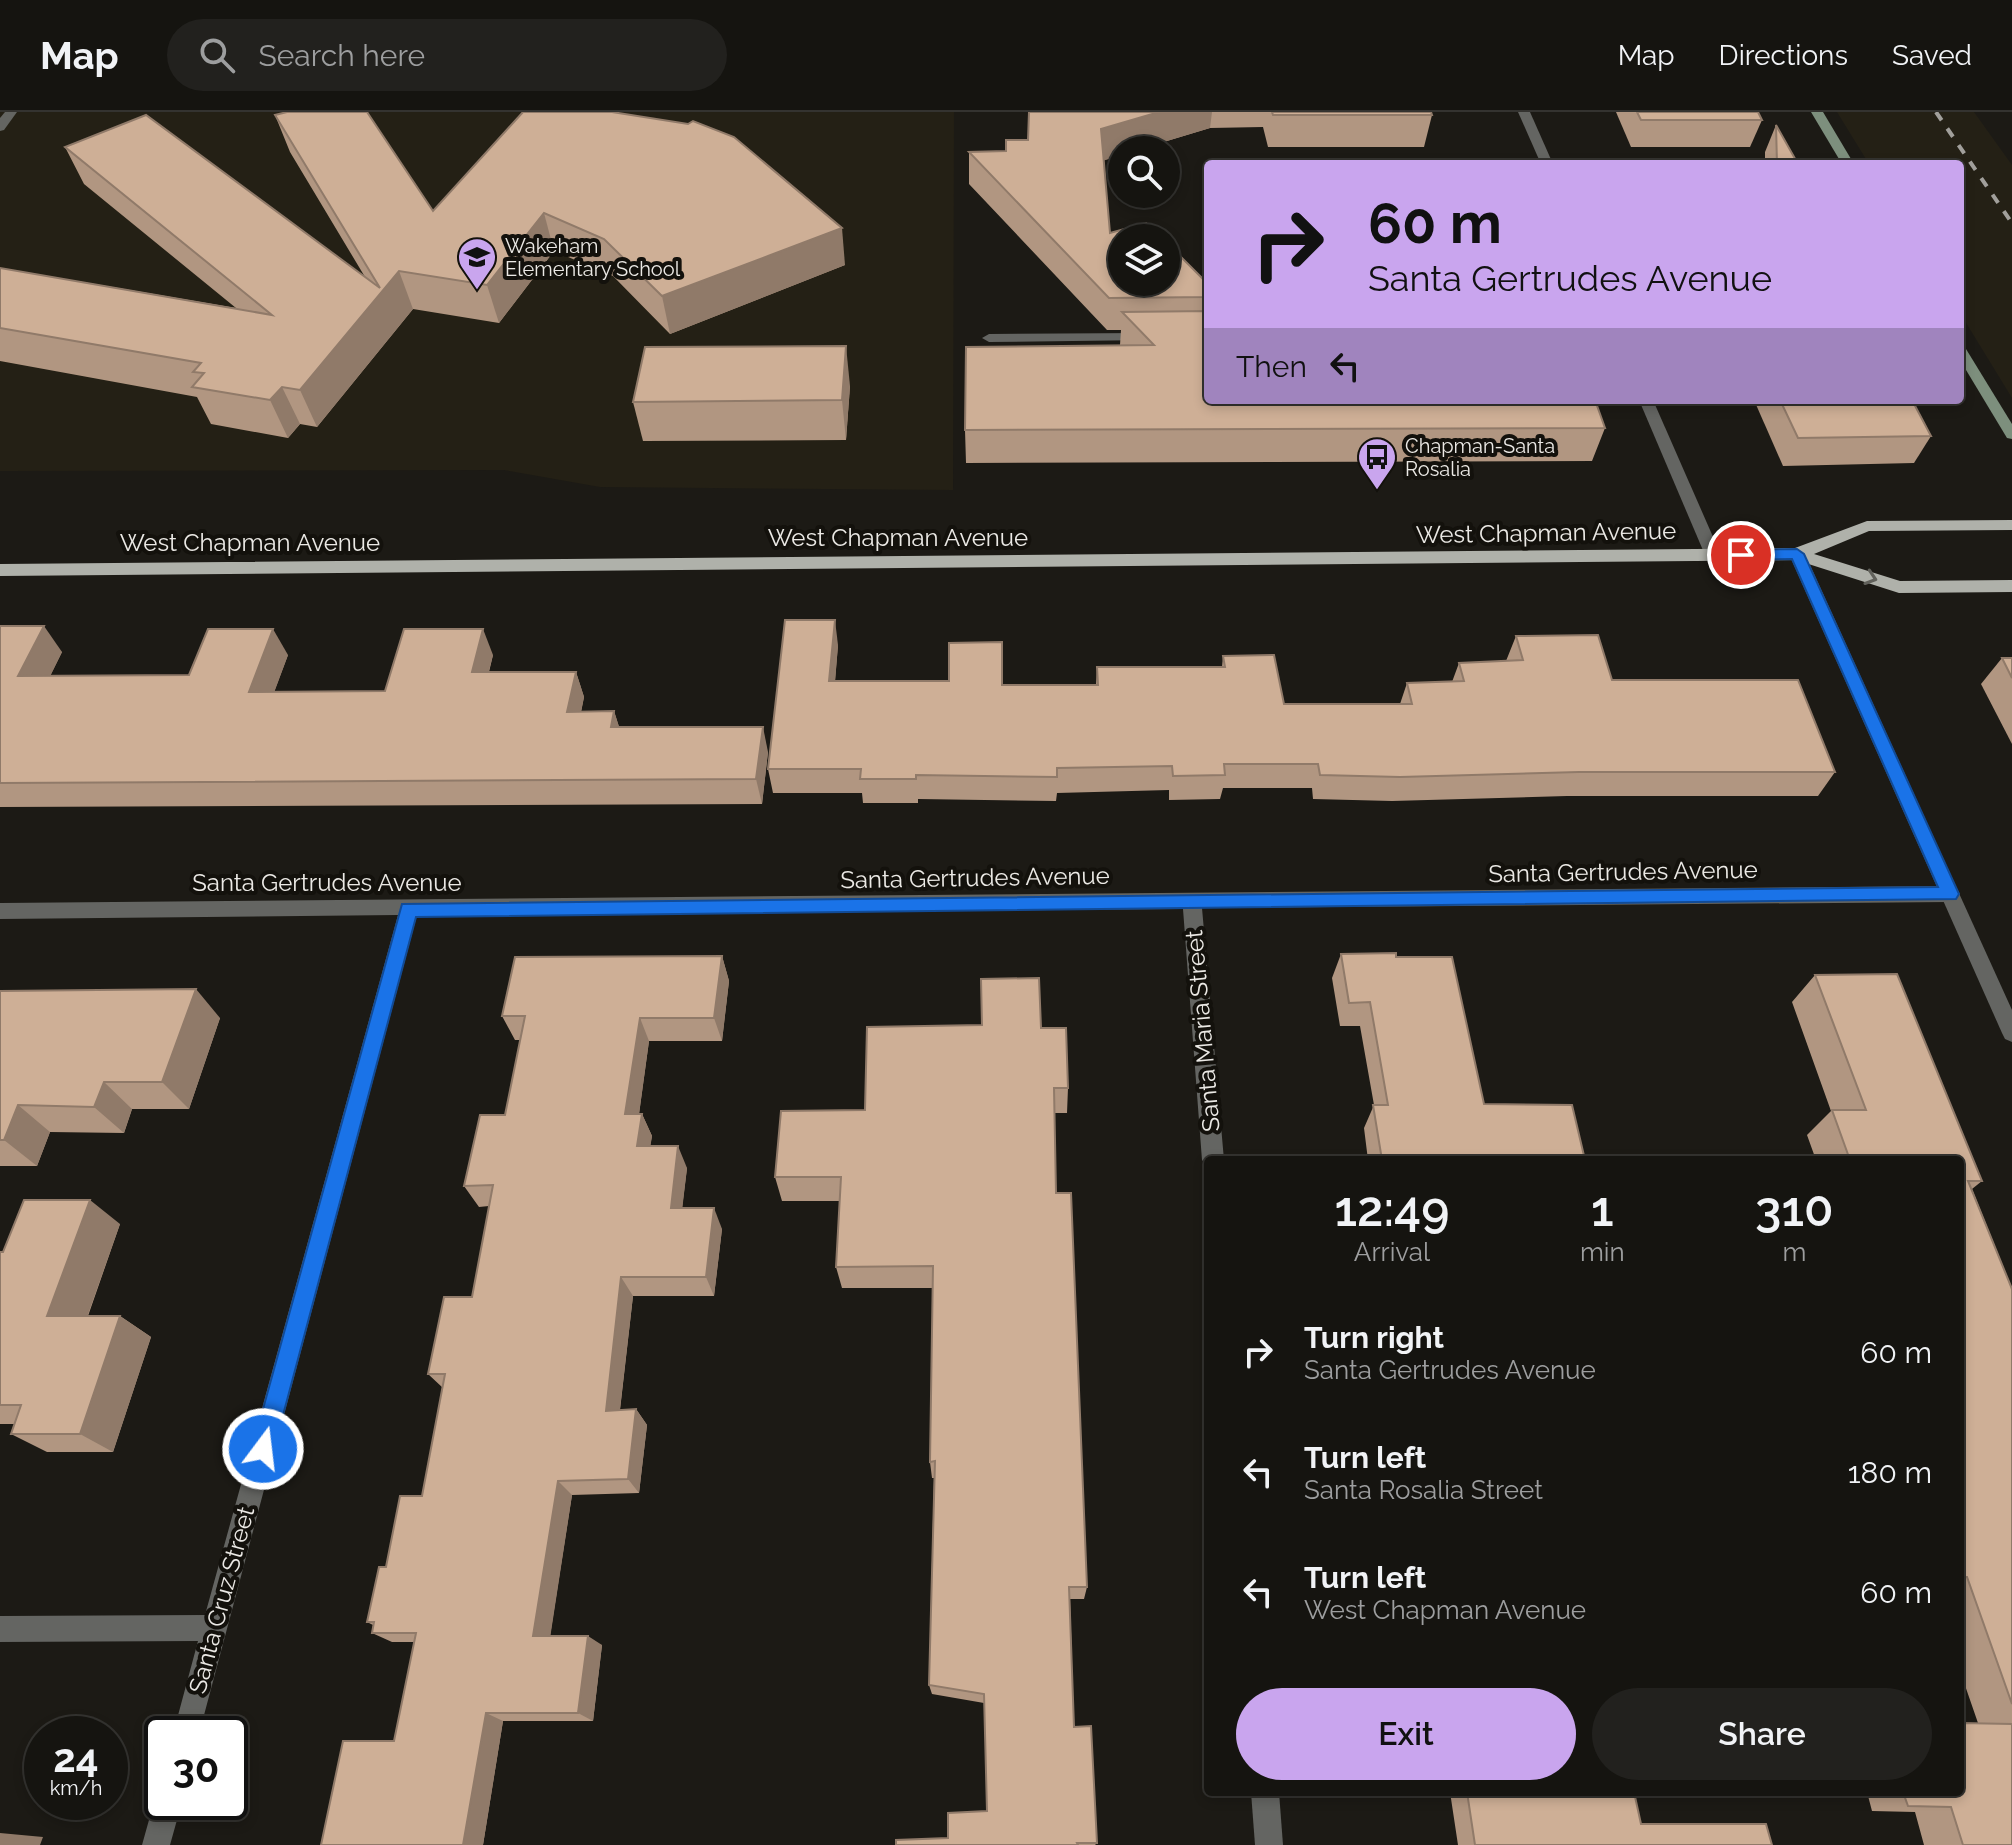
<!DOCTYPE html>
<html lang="en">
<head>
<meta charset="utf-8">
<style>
	body { margin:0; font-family:Raleway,sans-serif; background:#22211e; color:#f1f3f6; height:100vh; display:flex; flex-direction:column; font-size:30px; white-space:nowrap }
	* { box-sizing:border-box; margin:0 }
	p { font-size:26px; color:#9d9e9f }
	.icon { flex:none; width:44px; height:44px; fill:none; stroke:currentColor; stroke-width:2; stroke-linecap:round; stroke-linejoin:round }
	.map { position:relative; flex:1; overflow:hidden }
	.sheet { position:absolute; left:1204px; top:1044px; width:760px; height:640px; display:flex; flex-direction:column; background:#151410; border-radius:8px; box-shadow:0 4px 12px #0003,0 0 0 2px #343330 }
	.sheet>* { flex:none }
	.guide { position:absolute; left:1204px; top:48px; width:760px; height:244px; border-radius:8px; box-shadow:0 4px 12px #0003,0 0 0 2px #343330; background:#c9a5ee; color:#111; overflow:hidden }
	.tools { position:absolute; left:1108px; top:24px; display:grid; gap:16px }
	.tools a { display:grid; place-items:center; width:72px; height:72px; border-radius:50%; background:#151410; box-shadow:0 4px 12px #0003,0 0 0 2px #343330; font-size:40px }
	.speed { position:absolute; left:24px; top:1604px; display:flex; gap:16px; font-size:40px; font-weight:700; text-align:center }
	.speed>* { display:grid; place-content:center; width:104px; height:104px; border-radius:50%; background:#151410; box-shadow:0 4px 12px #0003,0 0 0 2px #343330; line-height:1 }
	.speed small { font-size:20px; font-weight:400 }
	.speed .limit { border:4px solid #111; border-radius:12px; background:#fff; color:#111 }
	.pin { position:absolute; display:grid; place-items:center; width:68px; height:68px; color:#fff; margin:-34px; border:4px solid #fff; border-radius:50%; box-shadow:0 2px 8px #0007 }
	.me { position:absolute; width:88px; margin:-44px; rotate:15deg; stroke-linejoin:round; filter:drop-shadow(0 0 6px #0008) }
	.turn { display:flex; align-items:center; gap:28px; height:168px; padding:0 32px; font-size:36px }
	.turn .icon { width:104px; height:104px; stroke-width:2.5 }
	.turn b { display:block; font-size:56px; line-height:68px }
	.then { display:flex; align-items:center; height:76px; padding:0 32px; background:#0003; gap:16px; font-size:30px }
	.eta { display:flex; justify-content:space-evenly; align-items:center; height:136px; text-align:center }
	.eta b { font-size:48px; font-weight:600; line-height:56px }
	.primary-button { display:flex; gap:16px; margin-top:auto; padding:16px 32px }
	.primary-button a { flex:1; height:92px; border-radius:48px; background:#c9a5ee; color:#111; font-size:32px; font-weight:600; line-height:92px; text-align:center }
	.primary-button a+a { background:#22211e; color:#f1f3f6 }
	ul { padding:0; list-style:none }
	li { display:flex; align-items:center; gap:24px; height:120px; padding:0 32px }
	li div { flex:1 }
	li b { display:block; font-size:30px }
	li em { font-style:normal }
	header { display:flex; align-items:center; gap:48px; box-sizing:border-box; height:112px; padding:0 40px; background:#151410; border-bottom:2px solid #343330 }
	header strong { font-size:38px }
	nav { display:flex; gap:44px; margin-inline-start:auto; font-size:28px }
	.search { width:560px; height:72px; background:#22211e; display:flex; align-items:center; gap:20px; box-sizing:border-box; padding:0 28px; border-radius:44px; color:#9d9e9f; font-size:30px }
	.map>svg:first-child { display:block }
	.built { fill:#242015 }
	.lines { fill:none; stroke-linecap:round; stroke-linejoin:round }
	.stream { fill:#7d8f7d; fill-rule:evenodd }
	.service { fill:#646562; fill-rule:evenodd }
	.minor { fill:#646562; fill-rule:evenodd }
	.tertiary { fill:#646562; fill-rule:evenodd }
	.primary { fill:#afb1aa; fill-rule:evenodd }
	.rail { stroke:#a19f9b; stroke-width:4; stroke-dasharray:10 10; stroke-linecap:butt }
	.wall { fill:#b19681 }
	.shaded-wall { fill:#907a69 }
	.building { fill:#ceaf96; stroke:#907a69; stroke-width:2 }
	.oneway { stroke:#61615b }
	.route { fill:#1a73e8; stroke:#114b97; stroke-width:2 }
	.labels { text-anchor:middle; stroke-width:8; stroke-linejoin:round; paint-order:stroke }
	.far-poi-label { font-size:20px; fill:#ebe9e5; stroke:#13110c; text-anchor:start }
	.street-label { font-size:24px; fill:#ebe9e5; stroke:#13110c }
</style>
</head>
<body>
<header>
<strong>Map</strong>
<div class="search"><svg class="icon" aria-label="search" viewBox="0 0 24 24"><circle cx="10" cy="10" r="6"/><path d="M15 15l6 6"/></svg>Search here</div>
<nav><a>Map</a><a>Directions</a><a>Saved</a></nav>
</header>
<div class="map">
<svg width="2012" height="1733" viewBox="0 0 2012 1733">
	<rect width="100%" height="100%" fill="#1c1a15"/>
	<!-- built -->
	<g class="built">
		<polygon points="0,0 954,0 953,378 600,375 504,358 0,359"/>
		<polygon points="1837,0 1974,0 2012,53 2012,286 1960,201 1960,52 1869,52"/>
	</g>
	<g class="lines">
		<!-- stream -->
		<g class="stream">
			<polygon points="1811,0 1823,0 1854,52 1842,52"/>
			<polygon points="1960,233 1966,237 2012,312 2012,327 2007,326 1960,248"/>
		</g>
		<!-- service -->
		<g class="service">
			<polygon points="5,0 17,0 4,18 0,19 0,6"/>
			<polygon points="1145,221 1150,222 1150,228 989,230 982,226 989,222"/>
		</g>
		<!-- minor -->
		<g class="minor">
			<polygon points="1518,0 1530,0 1553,52 1541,52"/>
			<polygon points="1639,288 1653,288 1721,443 1719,447 1713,449 1705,443"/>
			<polygon points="1950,774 1957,777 1960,782 1957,787 1950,790 1202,796 1224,1048 1208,1048 1208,1056 1202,1048 1183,797 417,803 199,1622 173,1622 198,1529 0,1530 0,1504 205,1503 398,803 0,807 0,791"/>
			<polygon points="162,1679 162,1690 182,1690 170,1733 142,1733 154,1690"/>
			<polygon points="1251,1680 1279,1680 1283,1733 1255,1733"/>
		</g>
		<!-- tertiary -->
		<polygon class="tertiary" points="1797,436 1805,442 2012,898 2012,930 2005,927 2002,921 1789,442"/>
		<!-- primary -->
		<polygon class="primary" points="2012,408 2012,418 1869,419 1814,442 1900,469 2012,468 2012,480 1899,481 1796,448 0,464 0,452 1795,436 1867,409"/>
		<!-- rail -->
		<polyline class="rail" points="1936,0 2012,111"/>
	</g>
	<!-- wall -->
	<g class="wall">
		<polygon points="1029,0 1431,0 1432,3 1424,35 1268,35 1263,15 1210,16 1104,48 1110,121 1208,172 1208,288 1605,316 1592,349 966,351 965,318 1120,233 1121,218 1107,218 969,72 969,40 1006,39 1028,28"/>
		<polygon points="1616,0 1758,0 1762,8 1750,35 1631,35"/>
		<polygon points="275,3 433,99 688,12 845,153 670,222 613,164 554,139 499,211 413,197 317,315 300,312 288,326 211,312 197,285 0,249 0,156 236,196 84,72 65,35 365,165 290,40"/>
		<polygon points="1776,13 1798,52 1765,52 1765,40"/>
		<polygon points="850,274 846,328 643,329 633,290"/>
		<polygon points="1754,288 1912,288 1931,324 1914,351 1783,354"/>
		<polygon points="0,514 62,540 50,564 189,563 288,543 274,580 385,579 493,543 489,560 576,560 584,585 581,600 614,599 619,615 768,640 762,692 0,695"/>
		<polygon points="1516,524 1612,568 1835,660 1818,684 1567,684 1392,689 1313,687 1312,676 1223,676 1220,687 1169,688 1169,678 1057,681 1056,689 918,687 918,691 863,691 862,681 773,681 768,657 838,533 835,569 1002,573 1096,573 1097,555 1222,555 1223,544 1284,592 1400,592 1407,571 1452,570 1459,551 1506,549"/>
		<polygon points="2002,546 2012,546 2012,632 1981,572"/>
		<polygon points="1341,842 1396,845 1484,992 1585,1048 1368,1048 1364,1016 1374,993 1360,914 1340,914 1332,866"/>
		<polygon points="722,844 729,869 722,929 649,929 639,1002 642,1002 652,1024 650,1034 687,1056 682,1096 722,1117 714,1184 633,1184 620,1298 636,1297 647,1313 639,1381 572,1383 550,1524 602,1533 593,1609 503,1609 483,1733 321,1733 394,1629 414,1530 392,1530 372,1521 373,1513 367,1510 386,1455 422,1384 443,1276 428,1262 472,1185 489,1094 479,1095 464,1074 505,1003 520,928 515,928 502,904"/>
		<polygon points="1815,863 1982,1069 1972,1077 2012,1177 2012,1733 1924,1733 1915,1700 1872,1699 1867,1680 1960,1680 1978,1611 1960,1559 1960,1048 1816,1048 1807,1023 1831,999 1792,890"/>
		<polygon points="0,879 220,906 189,997 132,997 124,1021 50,1020 37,1054 0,1054"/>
		<polygon points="982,913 1041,916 1068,976 1067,1001 1054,1001 1056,1081 1087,1475 1084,1487 1070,1487 1074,1615 1097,1731 1095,1733 896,1733 948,1726 987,1699 984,1591 932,1582 929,1573 934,1366 932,1366 930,1350 933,1176 842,1176 836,1155 840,1089 782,1089 775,1065"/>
		<polygon points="120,1112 88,1204 120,1204 151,1225 113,1340 47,1340 11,1322 15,1312 0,1312 0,1140"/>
		<polygon points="1450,1680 1634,1680 1641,1712 1772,1733 1458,1733"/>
	</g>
	<!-- shaded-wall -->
	<g class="shaded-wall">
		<polygon points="1159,0 1212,0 1210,16 1137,38 1122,38 1122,43 1099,50 1101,17"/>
		<polygon points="544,101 554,139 499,211 487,173"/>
		<polygon points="842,116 845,153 670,222 662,184"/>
		<polygon points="399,159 413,197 317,315 300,278"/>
		<polygon points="846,234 850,274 846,328 842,288"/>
		<polygon points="282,275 300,312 288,326 270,288"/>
		<polygon points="835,508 838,533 833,594 829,569"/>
		<polygon points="44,514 62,540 38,589 18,564"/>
		<polygon points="273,517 288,543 265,605 249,580"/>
		<polygon points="483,517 493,543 482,585 472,560"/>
		<polygon points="576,560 584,585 576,625 567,600"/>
		<polygon points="614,599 622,624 611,615"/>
		<polygon points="763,615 768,640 762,692 756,667"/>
		<polygon points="722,844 729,869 722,929 714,906"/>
		<polygon points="196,877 220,906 189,997 162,970"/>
		<polygon points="640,906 649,929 636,1024 625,1002"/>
		<polygon points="104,970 132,997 124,1021 94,995"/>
		<polygon points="18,993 50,1020 37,1054 4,1028"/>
		<polygon points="642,1002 652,1024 647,1056 637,1034"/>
		<polygon points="678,1034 687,1056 680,1116 671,1096"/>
		<polygon points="90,1088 120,1112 80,1225 47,1204"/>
		<polygon points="714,1096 722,1117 714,1184 706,1165"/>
		<polygon points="621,1165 633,1184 618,1314 606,1299"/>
		<polygon points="120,1204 151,1225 113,1340 80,1322"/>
		<polygon points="636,1297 647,1313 639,1381 628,1367"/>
		<polygon points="558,1369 572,1383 549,1533 533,1524"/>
		<polygon points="588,1524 602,1533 593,1609 578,1601"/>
		<polygon points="486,1601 503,1609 483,1733 463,1733"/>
		<polygon points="0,1721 43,1725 40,1733 0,1733"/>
	</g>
	<!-- building -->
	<g class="building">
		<polygon points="287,0 367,0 433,99 523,0 612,0 688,12 693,9 734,25 842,116 662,184 604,127 544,101 487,173 399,159 300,278 282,275 270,288 192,275 204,261 193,260 201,251 0,216 0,156 272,203 65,35 146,3 380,176 275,3"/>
		<polygon points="1029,0 1159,0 1101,17 1110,121 1146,111 1162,126 1122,126 1122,170 1166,170 1166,130 1208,172 1208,185 1109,186 969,40 1006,39 1006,28 1028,28"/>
		<polygon points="1272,0 1431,0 1432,3 1273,3"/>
		<polygon points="1637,0 1758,0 1762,8 1641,8"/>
		<polygon points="1776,13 1798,52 1777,52"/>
		<polygon points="1208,199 1208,288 1595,288 1605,316 965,318 966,235 1154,233 1122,200"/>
		<polygon points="846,234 842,288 633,290 645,235"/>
		<polygon points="1780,288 1912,288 1931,324 1798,326"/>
		<polygon points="785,508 835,508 829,569 949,569 949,531 1002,530 1002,573 1098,573 1097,555 1225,555 1223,544 1274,543 1284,592 1412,592 1407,571 1464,569 1459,551 1523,548 1516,524 1598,523 1612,568 1798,568 1835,660 1579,660 1400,665 1320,663 1318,652 1224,652 1225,663 1173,664 1172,654 1057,656 1057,665 916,663 916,667 860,667 861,657 768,657"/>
		<polygon points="0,514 44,514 18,564 189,563 208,517 273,517 249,580 385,579 404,517 483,517 472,560 576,560 567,600 614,599 611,615 763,615 756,667 0,671"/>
		<polygon points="2002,546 2012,546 2012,566"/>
		<polygon points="1396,841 1396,845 1452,845 1484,992 1572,993 1585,1048 1382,1048 1373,993 1388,993 1370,890 1349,891 1341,842"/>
		<polygon points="722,844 714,906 640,906 625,1002 642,1002 637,1034 678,1034 671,1096 714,1096 706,1165 621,1165 606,1299 636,1297 628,1367 558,1369 533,1524 588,1524 578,1601 486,1601 463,1733 321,1733 343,1629 394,1629 416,1521 372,1521 374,1510 367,1510 379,1455 386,1455 400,1384 422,1384 445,1262 428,1262 444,1185 472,1185 493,1073 464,1074 480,1003 505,1003 525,904 502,904 515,845"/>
		<polygon points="1897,862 1982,1069 1968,1069 2012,1177 2012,1592 1967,1465 1960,1465 1960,1048 1850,1048 1832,998 1866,998 1815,863"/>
		<polygon points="1039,866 1041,916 1066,916 1068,976 1054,976 1056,1081 1071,1081 1087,1475 1069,1475 1074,1615 1091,1614 1097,1731 1077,1731 1078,1733 896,1733 896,1728 948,1726 948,1701 987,1699 984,1582 929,1573 935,1349 930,1350 933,1154 836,1155 841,1065 775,1065 781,999 865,998 867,915 982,913 981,867"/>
		<polygon points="196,877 162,970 104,970 94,995 18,993 4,1028 0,1028 0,879"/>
		<polygon points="24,1088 90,1088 47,1204 120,1204 80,1322 11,1322 21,1293 0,1293 0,1140 3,1140"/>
		<polygon points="1960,1611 2012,1612 2012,1733 1963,1733 1951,1695 1908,1694 1903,1680 1960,1680"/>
		<polygon points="1467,1680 1634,1680 1641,1712 1766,1712 1772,1733 1475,1733"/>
	</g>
	<!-- one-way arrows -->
	<defs><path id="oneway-chevron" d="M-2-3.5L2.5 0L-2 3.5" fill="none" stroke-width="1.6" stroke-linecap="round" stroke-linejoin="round" transform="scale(2)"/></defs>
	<use class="oneway" href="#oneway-chevron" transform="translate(1871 466) rotate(18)"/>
	<!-- route -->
	<polygon class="route" points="1797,437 1804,442 1959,782 1956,787 416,805 274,1337 271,1344 263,1348 255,1344 252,1337 402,792 1938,775 1792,447 1741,448 1733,443 1741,438"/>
	<!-- icons -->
	<defs>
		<g id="school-pin" transform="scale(2)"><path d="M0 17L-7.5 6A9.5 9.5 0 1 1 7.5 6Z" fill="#c9a5ee" stroke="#13110c"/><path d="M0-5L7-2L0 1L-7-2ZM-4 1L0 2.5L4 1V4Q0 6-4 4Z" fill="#111"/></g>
		<g id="bus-pin" transform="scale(2)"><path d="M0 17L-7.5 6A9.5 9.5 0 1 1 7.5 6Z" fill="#c9a5ee" stroke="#13110c"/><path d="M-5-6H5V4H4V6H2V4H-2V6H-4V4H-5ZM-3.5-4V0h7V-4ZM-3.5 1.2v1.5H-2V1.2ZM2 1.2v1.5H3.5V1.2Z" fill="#111"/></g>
	</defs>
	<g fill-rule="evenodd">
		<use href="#school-pin" x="477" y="145"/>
		<use href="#bus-pin" x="1377" y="345"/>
	</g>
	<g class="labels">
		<!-- far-poi labels -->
		<g class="far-poi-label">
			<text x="505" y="141">Wakeham<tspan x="505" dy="23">Elementary School</tspan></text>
			<text x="1405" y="341">Chapman-Santa<tspan x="1405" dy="23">Rosalia</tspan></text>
		</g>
		<!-- street labels -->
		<g class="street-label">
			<text transform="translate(1546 421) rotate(-1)" y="8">West Chapman Avenue</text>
			<text x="898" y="434">West Chapman Avenue</text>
			<text x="250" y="439">West Chapman Avenue</text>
			<text transform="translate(1623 760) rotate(-1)" y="8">Santa Gertrudes Avenue</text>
			<text transform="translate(975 766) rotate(-1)" y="8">Santa Gertrudes Avenue</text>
			<text x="327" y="779">Santa Gertrudes Avenue</text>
			<text transform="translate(1203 919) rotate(-95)" y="8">Santa Maria Street</text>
			<text transform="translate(222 1488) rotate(-75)" y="8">Santa Cruz Street</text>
		</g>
	</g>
</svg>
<div class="tools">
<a><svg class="icon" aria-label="search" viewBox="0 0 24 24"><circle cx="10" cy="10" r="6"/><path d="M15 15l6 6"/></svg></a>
<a><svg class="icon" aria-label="layers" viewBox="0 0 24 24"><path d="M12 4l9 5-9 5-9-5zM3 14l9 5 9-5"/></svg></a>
</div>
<div class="speed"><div>24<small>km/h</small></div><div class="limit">30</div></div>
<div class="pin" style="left:1741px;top:443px;background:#d93025"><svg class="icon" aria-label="arrive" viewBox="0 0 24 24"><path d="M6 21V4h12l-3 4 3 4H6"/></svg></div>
<svg class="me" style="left:263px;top:1337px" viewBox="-20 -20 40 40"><circle r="17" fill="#1a73e8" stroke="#fff" stroke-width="3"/><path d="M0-11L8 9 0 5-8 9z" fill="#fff"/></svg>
<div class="guide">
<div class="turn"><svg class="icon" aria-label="right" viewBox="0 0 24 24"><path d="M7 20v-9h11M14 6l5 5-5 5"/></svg><div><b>60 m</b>Santa Gertrudes Avenue</div></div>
<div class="then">Then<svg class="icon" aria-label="left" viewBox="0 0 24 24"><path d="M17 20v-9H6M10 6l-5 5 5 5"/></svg></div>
</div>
<section class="sheet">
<div class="eta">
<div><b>12:49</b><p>Arrival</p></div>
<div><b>1</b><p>min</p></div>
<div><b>310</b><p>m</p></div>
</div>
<ul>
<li><svg class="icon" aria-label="right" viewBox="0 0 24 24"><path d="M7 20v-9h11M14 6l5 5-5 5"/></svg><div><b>Turn right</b><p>Santa Gertrudes Avenue</p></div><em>60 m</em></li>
<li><svg class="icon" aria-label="left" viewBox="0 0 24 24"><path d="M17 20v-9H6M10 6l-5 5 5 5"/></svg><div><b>Turn left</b><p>Santa Rosalia Street</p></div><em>180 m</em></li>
<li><svg class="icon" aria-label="left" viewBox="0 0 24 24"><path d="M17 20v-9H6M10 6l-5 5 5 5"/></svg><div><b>Turn left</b><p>West Chapman Avenue</p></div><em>60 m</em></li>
</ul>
<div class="primary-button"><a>Exit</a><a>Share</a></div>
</section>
</div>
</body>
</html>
